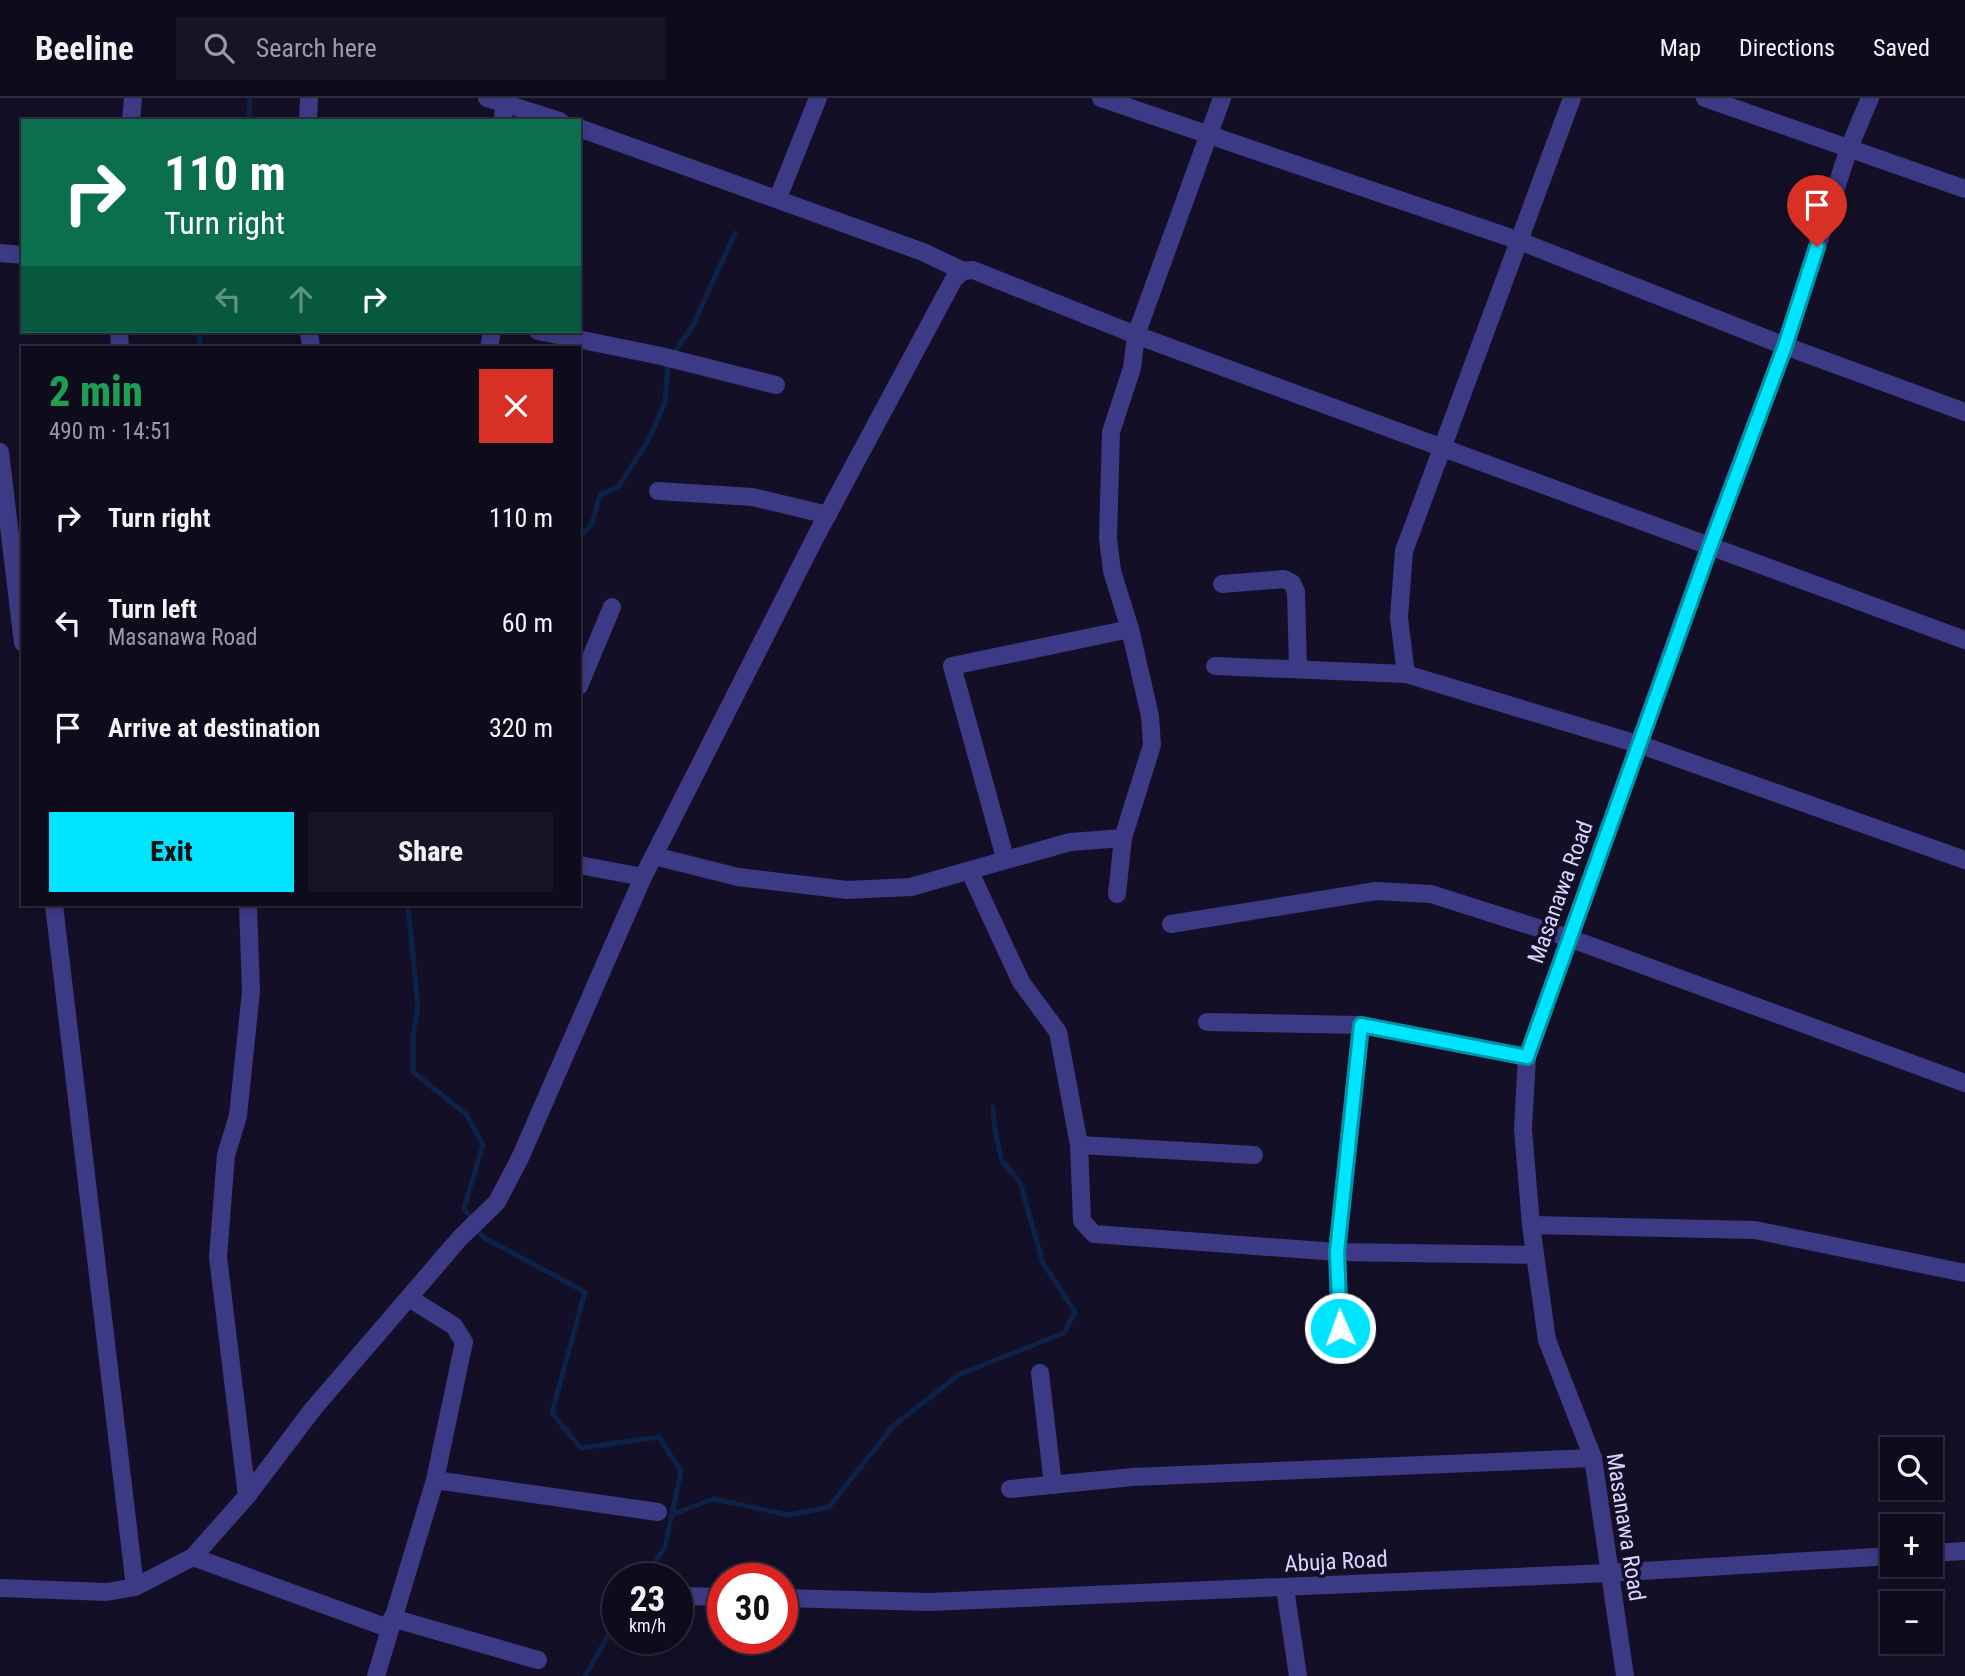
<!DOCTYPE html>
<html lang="en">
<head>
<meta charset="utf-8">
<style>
	body { margin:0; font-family:"Roboto Condensed",sans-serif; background:#171425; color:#f1f3f6; height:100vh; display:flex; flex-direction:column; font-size:26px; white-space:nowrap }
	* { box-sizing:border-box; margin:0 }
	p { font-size:23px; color:#9b9ba3 }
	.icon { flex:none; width:38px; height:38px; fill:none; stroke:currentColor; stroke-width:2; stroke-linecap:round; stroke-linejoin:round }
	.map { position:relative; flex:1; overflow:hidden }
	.details { position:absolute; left:21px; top:248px; width:560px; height:560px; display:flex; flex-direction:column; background:#0e0b1c; border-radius:0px; box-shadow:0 4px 10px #0003,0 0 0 2px #2e2b3b }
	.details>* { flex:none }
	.top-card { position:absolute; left:21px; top:21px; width:560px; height:214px; border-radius:0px; box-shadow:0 4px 10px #0003,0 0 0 2px #2e2b3b; background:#0b6e4f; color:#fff; overflow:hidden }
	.fabs { position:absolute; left:1880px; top:1339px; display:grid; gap:14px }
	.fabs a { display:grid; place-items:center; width:63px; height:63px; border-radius:0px; background:#0e0b1c; box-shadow:0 4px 10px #0003,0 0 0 2px #2e2b3b; font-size:35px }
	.speed { position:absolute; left:602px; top:1465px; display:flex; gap:14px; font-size:35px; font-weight:700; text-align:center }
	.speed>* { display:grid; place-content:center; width:91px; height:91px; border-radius:50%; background:#0e0b1c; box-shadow:0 4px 10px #0003,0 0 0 2px #2e2b3b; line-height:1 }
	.speed small { font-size:18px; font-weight:400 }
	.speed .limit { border:10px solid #d22; background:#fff; color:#111 }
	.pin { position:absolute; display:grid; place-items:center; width:60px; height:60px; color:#fff; margin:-72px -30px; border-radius:50% 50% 50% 0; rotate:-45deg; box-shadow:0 0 7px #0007 }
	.pin .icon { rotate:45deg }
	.me { position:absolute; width:77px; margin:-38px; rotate:358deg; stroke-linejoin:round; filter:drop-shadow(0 0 5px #0008) }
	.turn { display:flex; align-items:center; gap:24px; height:147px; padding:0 28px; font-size:32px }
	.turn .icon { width:91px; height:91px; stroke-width:2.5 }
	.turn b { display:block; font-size:49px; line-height:60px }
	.lanes { display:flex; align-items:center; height:66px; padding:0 28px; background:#0003; justify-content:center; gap:35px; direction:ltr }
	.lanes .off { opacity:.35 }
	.round { display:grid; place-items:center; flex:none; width:74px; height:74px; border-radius:0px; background:#171425 }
	.headline { display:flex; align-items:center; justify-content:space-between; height:119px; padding:0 28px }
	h1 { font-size:42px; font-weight:800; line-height:52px; color:#1e9e55 }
	.button { display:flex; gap:14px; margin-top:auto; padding:14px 28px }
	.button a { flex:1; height:80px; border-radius:0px; background:#00e5ff; color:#111; font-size:28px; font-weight:800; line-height:80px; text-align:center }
	.button a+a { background:#171425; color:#f1f3f6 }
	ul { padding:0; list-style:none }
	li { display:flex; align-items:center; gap:21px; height:105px; padding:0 28px }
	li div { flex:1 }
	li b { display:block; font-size:26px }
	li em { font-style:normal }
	header { display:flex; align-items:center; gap:42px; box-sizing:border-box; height:98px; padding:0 35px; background:#0e0b1c; border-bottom:2px solid #2e2b3b }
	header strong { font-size:33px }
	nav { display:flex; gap:38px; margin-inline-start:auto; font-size:24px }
	.search { width:490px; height:63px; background:#171425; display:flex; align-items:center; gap:18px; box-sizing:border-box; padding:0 24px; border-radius:0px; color:#9b9ba3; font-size:26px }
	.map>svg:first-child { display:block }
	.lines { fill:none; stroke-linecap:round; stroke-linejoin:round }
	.stream { stroke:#0c2248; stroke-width:5 }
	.minor { stroke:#3d3a85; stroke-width:18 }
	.route-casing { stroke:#0095a6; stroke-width:18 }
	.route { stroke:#00e5ff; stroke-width:12 }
	.labels { text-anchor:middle; stroke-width:7; stroke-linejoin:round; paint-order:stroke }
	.street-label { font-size:23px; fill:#d9d4ff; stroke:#130f26 }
</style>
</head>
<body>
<header>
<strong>Beeline</strong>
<div class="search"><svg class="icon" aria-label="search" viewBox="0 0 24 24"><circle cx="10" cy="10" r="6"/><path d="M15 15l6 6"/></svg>Search here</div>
<nav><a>Map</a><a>Directions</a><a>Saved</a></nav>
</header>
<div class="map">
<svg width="1965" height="1578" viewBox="0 0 1965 1578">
	<rect width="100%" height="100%" fill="#130f26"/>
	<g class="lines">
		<!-- stream -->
		<g class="stream">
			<polyline points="249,23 250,0"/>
			<polyline points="198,233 201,250"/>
			<polyline points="673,257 693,227 735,135"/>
			<polyline points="579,440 592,426 600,397 619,388 650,339 665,304 668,265"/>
			<polyline points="408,807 418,909 413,937 413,974 466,1016 483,1047 464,1110 483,1139 585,1194 552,1315 581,1350 659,1339 681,1373 665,1449 645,1480"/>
			<polyline points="671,1417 713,1401 789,1417 829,1409 893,1328 960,1276 1064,1235 1075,1214 1043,1165 1020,1084 1002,1063 995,1033 993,1009"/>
			<polyline points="585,1578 618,1520"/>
		</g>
		<!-- minor -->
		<g class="minor">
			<polyline points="487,0 560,23"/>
			<polyline points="1101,0 1517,142 1785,248 1965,314"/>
			<polyline points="1705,0 1965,91"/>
			<polyline points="131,23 133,0"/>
			<polyline points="308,23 309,0"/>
			<polyline points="503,23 504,0"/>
			<polyline points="579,30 923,154 963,173"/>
			<polyline points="778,100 818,0"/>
			<polyline points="0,155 23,157"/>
			<polyline points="119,233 120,250"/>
			<polyline points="309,233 311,250"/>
			<polyline points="538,233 661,258 776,287"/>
			<polyline points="489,250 492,233"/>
			<polyline points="0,354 23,545"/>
			<polyline points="658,393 752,399 828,417"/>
			<polyline points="1222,486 1284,481 1292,485 1296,494 1298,571"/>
			<polyline points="1215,568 1406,576 1641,647 1965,762"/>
			<polyline points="1406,576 1399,520 1404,453 1572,0"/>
			<polyline points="579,588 612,509"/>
			<polyline points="654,758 738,779 847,792 911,789 1070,744 1123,740"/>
			<polyline points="1005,760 952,568 1130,531"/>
			<polyline points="579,767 643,779"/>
			<polyline points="970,774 1021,884 1058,934 1079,1047 1082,1123 1094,1136 1337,1154 1535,1157"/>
			<polyline points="1117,796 1123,740 1152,647 1150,618 1130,531 1112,473 1108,440 1111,334 1132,270 1136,237 1965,542"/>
			<polyline points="54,807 135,1489"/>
			<polyline points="1171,826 1376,793 1431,796 1569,840 1965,985"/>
			<polyline points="1207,924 1361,927 1527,959"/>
			<polyline points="1079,1047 1254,1057"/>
			<polyline points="1531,1127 1755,1132 1965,1175"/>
			<polyline points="1340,1230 1337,1154 1361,927"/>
			<polyline points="1040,1275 1053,1387"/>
			<polyline points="435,1382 658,1414"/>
			<polyline points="1010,1391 1133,1379 1593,1360"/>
			<polyline points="247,1398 218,1159 226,1057 238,1018 251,893 248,807"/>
			<polyline points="1930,1455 1965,1453"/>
			<polyline points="193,1459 388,1530"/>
			<polyline points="0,1490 107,1494 135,1489 193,1459 247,1398 313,1311 460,1140 497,1104 520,1060 643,779 816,438 954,181 963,173 973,172 1136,237 1222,0"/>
			<polyline points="1285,1490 1298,1578"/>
			<polyline points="678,1498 723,1499"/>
			<polyline points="782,1500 929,1504 1609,1475 1892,1458"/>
			<polyline points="392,1520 538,1562"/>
			<polyline points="376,1578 435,1382 464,1244 454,1228 409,1200"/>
			<polyline points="1625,1578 1593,1360 1547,1242 1531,1127 1523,1031 1527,959 1709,449 1785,248 1849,50 1870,0"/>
		</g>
	</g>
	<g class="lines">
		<!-- route casing -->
		<g class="route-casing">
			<polyline id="route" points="1340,1230 1337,1154 1361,927 1527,959 1710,449 1785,248 1817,149"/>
		</g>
		<!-- route -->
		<use href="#route" class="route"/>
	</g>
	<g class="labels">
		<!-- street labels -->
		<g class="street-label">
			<text transform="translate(1560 794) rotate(-70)" y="8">Masanawa Road</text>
			<text transform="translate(1626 1429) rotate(81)" y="8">Masanawa Road</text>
			<text transform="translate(1336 1463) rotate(-3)" y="8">Abuja Road</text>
		</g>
	</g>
</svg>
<div class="fabs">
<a><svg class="icon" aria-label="search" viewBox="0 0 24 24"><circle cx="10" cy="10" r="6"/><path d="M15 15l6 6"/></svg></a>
<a>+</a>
<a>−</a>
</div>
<div class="speed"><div>23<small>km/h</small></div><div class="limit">30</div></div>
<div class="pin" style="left:1817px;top:149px;background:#d93025"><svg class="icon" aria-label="arrive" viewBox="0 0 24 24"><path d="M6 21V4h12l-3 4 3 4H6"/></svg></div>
<svg class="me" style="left:1340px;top:1230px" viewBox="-20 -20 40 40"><circle r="17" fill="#00e5ff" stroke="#fff" stroke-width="3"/><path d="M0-11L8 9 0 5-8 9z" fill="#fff"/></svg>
<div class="top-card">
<div class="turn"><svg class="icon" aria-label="right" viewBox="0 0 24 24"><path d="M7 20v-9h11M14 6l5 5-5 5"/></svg><div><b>110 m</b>Turn right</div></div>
<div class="lanes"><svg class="icon off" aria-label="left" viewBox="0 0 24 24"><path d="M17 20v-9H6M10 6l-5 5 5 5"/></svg><svg class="icon off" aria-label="ahead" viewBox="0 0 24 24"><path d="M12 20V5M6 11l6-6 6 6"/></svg><svg class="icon" aria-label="right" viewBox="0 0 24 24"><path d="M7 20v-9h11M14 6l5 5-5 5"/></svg></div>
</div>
<section class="details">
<div class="headline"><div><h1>2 min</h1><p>490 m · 14:51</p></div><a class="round" style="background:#d93025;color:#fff"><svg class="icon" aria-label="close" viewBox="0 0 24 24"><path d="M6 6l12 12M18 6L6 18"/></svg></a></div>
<ul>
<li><svg class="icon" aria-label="right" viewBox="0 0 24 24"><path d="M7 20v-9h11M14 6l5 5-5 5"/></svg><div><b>Turn right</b></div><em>110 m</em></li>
<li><svg class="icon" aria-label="left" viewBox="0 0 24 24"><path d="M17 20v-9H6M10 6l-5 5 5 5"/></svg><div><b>Turn left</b><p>Masanawa Road</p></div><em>60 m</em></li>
<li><svg class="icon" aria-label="arrive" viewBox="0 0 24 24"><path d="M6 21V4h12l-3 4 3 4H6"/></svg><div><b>Arrive at destination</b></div><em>320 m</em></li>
</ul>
<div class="button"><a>Exit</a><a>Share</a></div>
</section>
</div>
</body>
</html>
